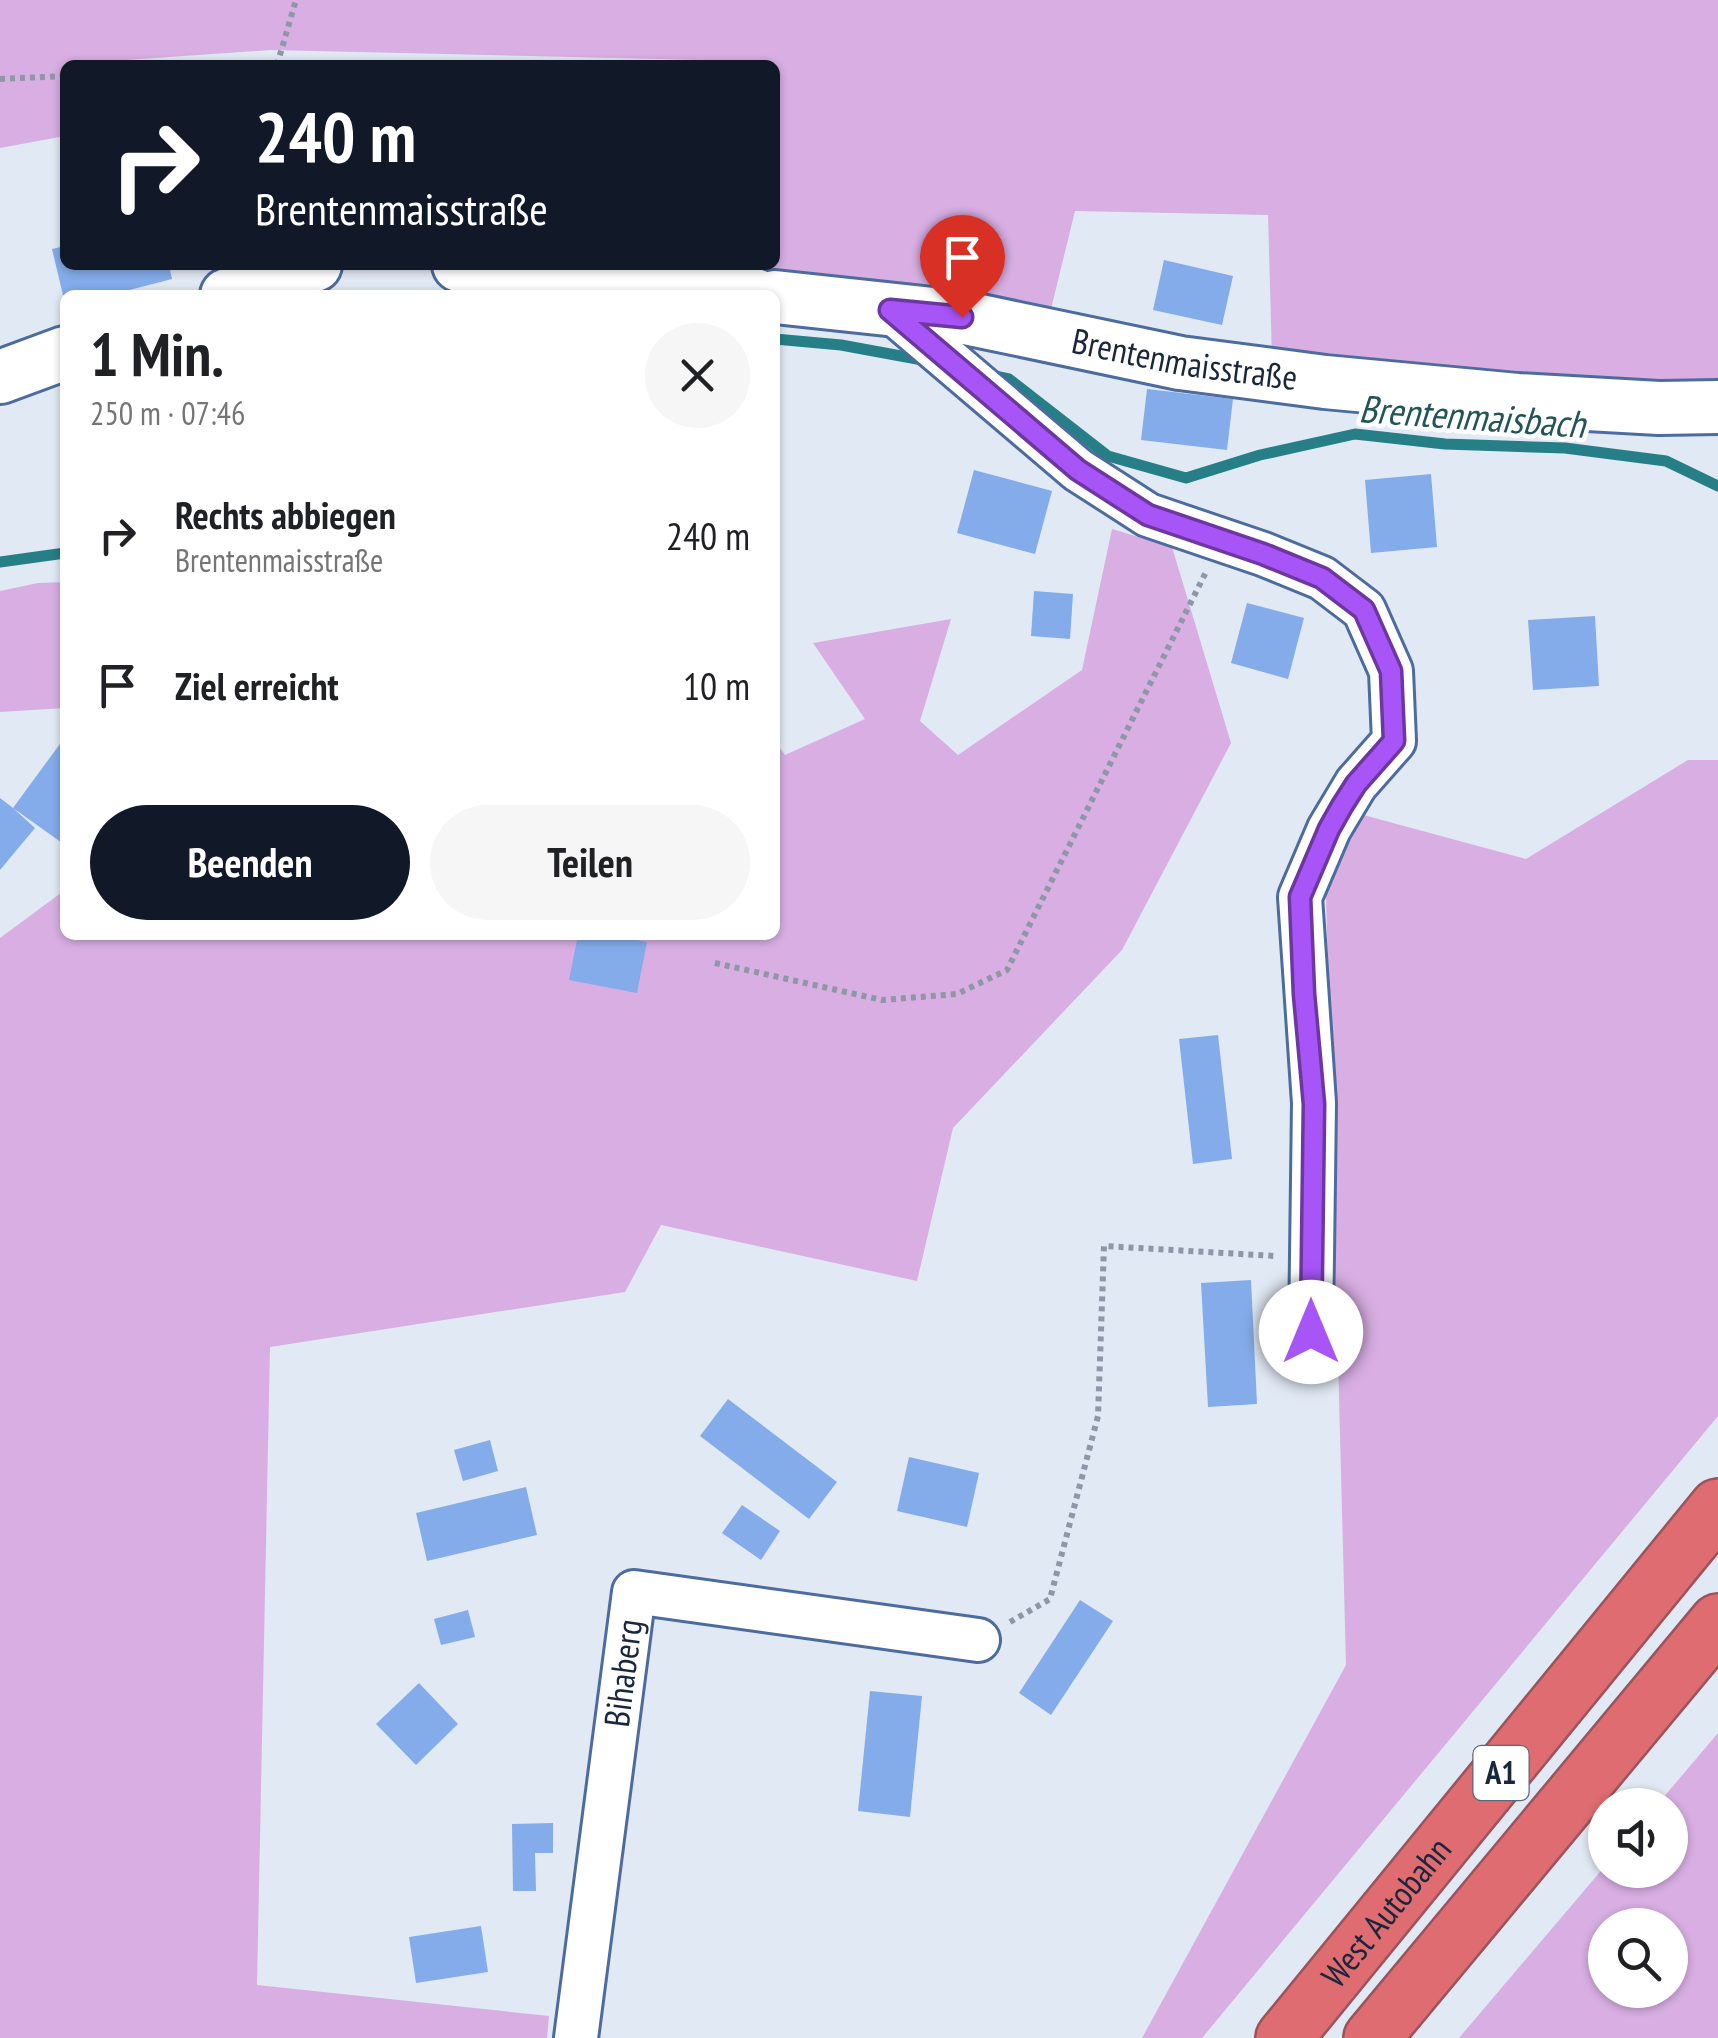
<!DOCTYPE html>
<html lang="de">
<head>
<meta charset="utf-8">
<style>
	body { margin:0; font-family:"PT Sans Narrow",sans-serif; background:#f6f6f6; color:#202124; height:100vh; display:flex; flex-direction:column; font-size:38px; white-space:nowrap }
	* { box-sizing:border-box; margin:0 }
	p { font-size:32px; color:#757577 }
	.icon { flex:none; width:55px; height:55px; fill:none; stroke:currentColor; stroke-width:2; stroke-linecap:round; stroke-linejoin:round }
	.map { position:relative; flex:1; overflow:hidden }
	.details { position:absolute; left:60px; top:290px; width:720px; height:650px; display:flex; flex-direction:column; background:#fff; border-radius:15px; box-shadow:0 2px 8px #0004 }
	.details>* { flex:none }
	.hud { position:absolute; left:60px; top:60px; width:720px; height:210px; border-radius:15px; box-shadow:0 2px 8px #0004; background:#111827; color:#fff; overflow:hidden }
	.controls { position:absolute; left:1588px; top:1788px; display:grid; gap:20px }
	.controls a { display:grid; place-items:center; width:100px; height:100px; border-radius:50%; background:#fff; box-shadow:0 2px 8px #0004; font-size:50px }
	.pin { position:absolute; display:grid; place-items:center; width:85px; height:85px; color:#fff; margin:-102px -42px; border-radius:50% 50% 50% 0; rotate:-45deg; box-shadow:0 0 10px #0007 }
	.pin .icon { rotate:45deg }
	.me { position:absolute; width:110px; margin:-55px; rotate:0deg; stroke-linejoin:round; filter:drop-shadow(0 0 8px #0008) }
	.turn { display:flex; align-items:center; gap:35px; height:210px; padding:0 30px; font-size:45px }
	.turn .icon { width:130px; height:130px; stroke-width:2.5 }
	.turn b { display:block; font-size:70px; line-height:85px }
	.round { display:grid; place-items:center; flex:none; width:105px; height:105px; border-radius:52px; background:#f6f6f6 }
	.summary { display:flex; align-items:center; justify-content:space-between; height:170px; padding:0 30px }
	h1 { font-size:60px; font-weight:800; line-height:75px }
	.action { display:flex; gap:20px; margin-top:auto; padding:20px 30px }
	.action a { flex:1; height:115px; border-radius:60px; background:#111827; color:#fff; font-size:40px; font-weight:800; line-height:115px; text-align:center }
	.action a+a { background:#f6f6f6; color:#202124 }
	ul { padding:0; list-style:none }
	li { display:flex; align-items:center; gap:30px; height:150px; padding:0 30px }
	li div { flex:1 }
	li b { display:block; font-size:38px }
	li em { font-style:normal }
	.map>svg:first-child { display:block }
	.green { fill:#d8aee3; fill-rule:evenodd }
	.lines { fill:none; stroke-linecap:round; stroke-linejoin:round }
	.stream { stroke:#267e87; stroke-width:11 }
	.building { fill:#84acea }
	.minor-casing { stroke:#4c6b9e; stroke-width:48 }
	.tertiary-casing { stroke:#4c6b9e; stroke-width:58 }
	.motorway-casing { stroke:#99545d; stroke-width:60 }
	.path { stroke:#8d97a6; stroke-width:6; stroke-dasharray:5 5; stroke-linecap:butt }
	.minor { stroke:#fff; stroke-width:42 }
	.tertiary { stroke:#fff; stroke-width:52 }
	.motorway { stroke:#de6c70; stroke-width:55 }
	.route-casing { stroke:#6d37a1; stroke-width:25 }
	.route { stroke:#a855f7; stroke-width:18 }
	.labels { text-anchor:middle; stroke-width:9; stroke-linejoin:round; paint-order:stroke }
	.shield { fill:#fff; stroke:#5e6776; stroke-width:2.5 }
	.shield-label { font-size:32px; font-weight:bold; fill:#19263b }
	.street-label { font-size:35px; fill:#19263b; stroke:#fff }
	.water-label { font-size:38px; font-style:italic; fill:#235456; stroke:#fff }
</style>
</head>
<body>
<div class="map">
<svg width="1718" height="2038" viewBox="0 0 1718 2038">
	<rect width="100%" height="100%" fill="#e1e9f4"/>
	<!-- green -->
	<g class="green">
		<polygon points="0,0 1718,0 1718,397 1272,358 1268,215 1075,211 1050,313 721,272 724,265 775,265 775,65 746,65 744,61 271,50 126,60 124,65 65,65 65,136 0,148"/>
		<polygon points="1112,529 1172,547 1231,743 1122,950 953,1128 917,1281 661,1225 625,1292 270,1347 257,1985 549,2016 547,2038 0,2038 0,938 65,890 65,935 775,935 775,741 785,755 865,719 813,643 951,619 920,721 958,755 1082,670"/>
		<polygon points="65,582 65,708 0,712 0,591 38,583"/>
		<polygon points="1688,760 1718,760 1718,1416 1202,2038 1142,2038 1346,1665 1326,894 1356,813 1526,859"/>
		<path d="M1718,1733V2038H1459L1605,1866V1870H1670V1805H1657ZM1670,1925V1990H1605V1925Z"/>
	</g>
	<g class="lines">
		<!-- stream -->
		<g class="stream">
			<polyline points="775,339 841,345 928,361"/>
			<polyline points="990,375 1009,379 1108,456 1186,478 1260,455 1355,434 1445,444 1565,448 1666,461 1718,486"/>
			<polyline points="0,562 65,553"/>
		</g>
	</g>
	<!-- building -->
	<g class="building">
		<polygon points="65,246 65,265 169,265 172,279 110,295 63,295 52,249"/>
		<polygon points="1164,260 1233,276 1222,325 1153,310"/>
		<polygon points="1147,389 1233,399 1227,450 1141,440"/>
		<polygon points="974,470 1052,491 1035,554 957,533"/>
		<polygon points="1431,474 1437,547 1371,553 1365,480"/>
		<polygon points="1034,591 1073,594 1070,639 1031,636"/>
		<polygon points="1247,603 1304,618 1288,679 1231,663"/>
		<polygon points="1595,616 1599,686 1533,690 1528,620"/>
		<polygon points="65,737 65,845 13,808 35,828 0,870 0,798 13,808"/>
		<polygon points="578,935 612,935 647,942 637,993 569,980"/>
		<polygon points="1218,1035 1232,1159 1193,1164 1179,1039"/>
		<polygon points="1251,1280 1257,1404 1208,1407 1201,1283"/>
		<polygon points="728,1399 837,1482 809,1519 700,1436"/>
		<polygon points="490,1440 498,1471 463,1481 454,1450"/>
		<polygon points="909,1457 979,1473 967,1527 897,1511"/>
		<polygon points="526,1487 537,1535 427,1561 416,1513"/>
		<polygon points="742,1505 780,1531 761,1560 722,1533"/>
		<polygon points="1080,1600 1113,1621 1051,1715 1019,1693"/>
		<polygon points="468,1610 475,1637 441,1645 434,1619"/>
		<polygon points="419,1683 458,1724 416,1765 376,1724"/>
		<polygon points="870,1691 922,1696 910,1817 858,1811"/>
		<polygon points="553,1823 553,1853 535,1853 536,1891 513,1891 512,1824"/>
		<polygon points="481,1926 488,1972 416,1983 409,1937"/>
	</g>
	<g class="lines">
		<!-- minor casing -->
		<g class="minor-casing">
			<g id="minor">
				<polyline points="890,310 1078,470 1148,515 1263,554 1322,578 1364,610 1391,671 1394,741 1356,784 1329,829 1300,897 1314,1103 1311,1332"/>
				<path id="s1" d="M576,2038L634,1592L978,1640"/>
			</g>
		</g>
		<!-- tertiary casing -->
		<g class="tertiary-casing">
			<g id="tertiary">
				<polyline points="459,265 755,295"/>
				<polyline points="227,295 315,265"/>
				<path id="s2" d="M775,297L961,317L1180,363L1325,382L1517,400L1659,408L1718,407"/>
				<polyline points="0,377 65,353"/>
			</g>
		</g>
		<!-- motorway casing -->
		<g class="motorway-casing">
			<g id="motorway">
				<path id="s3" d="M1284,2038L1718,1507"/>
				<polyline points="1372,2038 1718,1622"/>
			</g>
		</g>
		<!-- path -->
		<g class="path">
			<polyline points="277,65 296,0"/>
			<polyline points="0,79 65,76"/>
			<polyline points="715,963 882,1000 957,994 1007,970 1206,572"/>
			<polyline points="1010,1622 1050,1599 1098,1416 1104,1246 1275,1256"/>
		</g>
		<!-- minor -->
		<use href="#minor" class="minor"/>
		<!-- tertiary -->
		<use href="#tertiary" class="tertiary"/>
		<!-- motorway -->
		<use href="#motorway" class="motorway"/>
	</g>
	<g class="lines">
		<!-- route casing -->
		<g class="route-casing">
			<polyline id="route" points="962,317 890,310 1078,470 1148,515 1263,554 1322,578 1364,610 1391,671 1394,741 1356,784 1342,806 1329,829 1300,897 1304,994 1314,1104 1311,1332"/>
		</g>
		<!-- route -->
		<use href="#route" class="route"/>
	</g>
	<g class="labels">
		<!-- shield labels -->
		<rect class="shield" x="1473.5" y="1746" width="55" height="54" rx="8"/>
		<g class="shield-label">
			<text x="1501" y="1784">A1</text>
		</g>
		<!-- street labels -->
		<g class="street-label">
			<text dy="12" stroke="none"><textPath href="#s2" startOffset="415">Brentenmaisstraße</textPath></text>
			<text dy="12" stroke="none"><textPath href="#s1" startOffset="368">Bihaberg</textPath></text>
			<text dy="12" stroke="none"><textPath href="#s3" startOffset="162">West Autobahn</textPath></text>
		</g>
		<!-- water labels -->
		<g class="water-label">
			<text transform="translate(1472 417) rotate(4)" y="13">Brentenmaisbach</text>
		</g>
	</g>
</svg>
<div class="controls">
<a><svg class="icon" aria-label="sound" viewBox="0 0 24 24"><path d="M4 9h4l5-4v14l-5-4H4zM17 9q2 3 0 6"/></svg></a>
<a><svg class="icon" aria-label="search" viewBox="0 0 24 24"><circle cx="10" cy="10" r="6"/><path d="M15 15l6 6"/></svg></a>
</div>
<div class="pin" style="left:962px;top:317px;background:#d93025"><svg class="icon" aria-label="arrive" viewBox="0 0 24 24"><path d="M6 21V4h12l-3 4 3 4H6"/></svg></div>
<svg class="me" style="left:1311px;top:1332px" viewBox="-20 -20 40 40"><circle r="19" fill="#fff"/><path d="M0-13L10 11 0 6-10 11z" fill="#a855f7"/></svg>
<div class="hud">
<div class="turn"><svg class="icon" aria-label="right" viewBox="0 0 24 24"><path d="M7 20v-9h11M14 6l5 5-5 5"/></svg><div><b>240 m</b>Brentenmaisstraße</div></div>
</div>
<section class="details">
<div class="summary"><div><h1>1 Min.</h1><p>250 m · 07:46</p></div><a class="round"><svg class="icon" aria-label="close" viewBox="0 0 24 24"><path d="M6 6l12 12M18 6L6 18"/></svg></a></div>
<ul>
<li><svg class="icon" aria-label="right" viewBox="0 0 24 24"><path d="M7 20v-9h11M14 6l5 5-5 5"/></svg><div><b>Rechts abbiegen</b><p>Brentenmaisstraße</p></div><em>240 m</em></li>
<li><svg class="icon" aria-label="arrive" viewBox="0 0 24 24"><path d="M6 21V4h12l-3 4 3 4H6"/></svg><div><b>Ziel erreicht</b></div><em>10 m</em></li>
</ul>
<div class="action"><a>Beenden</a><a>Teilen</a></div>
</section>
</div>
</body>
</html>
